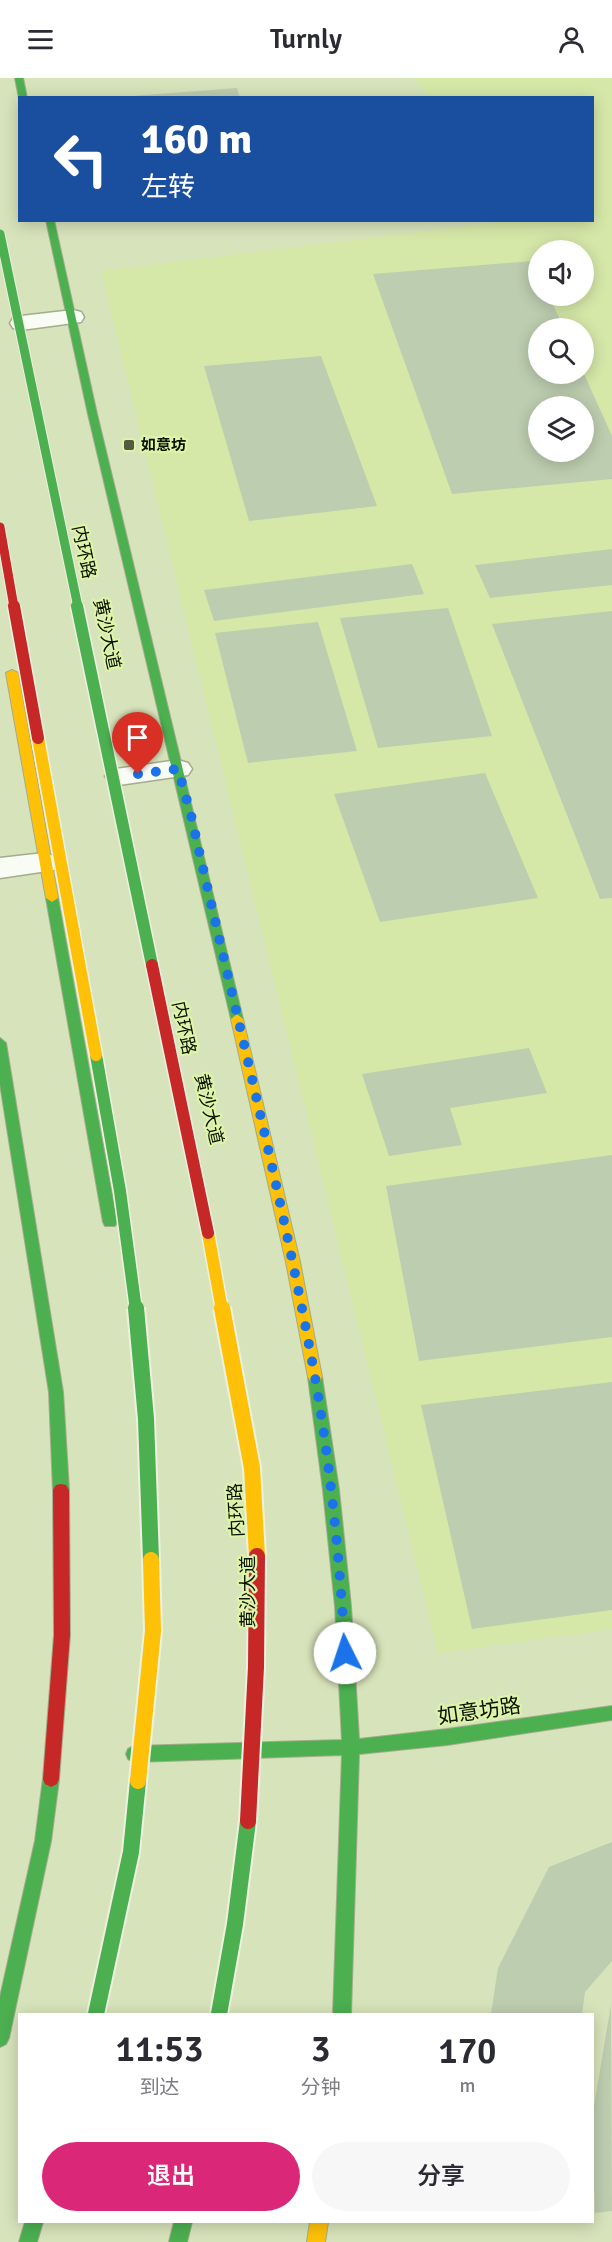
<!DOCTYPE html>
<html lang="zh">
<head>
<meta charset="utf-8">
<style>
	body { margin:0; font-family:Signika,"Noto Sans SC",sans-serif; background:#f7f7f7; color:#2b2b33; height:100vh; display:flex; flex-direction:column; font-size:22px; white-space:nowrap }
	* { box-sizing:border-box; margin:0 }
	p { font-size:20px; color:#7c7c81 }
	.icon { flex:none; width:33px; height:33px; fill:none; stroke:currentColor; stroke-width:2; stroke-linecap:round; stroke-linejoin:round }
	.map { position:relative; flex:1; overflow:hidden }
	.side { position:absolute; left:18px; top:1935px; width:576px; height:210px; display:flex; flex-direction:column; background:#fff; border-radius:0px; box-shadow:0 3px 15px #0003 }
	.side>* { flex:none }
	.guide { position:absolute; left:18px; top:18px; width:576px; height:126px; border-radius:0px; box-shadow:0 3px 15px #0003; background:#1a4fa0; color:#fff; overflow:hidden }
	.fabs { position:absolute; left:528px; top:162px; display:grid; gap:12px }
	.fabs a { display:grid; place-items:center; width:66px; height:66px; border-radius:50%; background:#fff; box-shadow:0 3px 15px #0003; font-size:30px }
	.pin { position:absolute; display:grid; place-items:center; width:51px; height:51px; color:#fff; margin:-62px -26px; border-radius:50% 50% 50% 0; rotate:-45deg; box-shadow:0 0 6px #0007 }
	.pin .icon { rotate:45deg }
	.me { position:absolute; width:66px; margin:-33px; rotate:356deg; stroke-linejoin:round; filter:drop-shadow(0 0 4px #0008) }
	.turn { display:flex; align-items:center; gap:21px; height:126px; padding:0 24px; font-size:27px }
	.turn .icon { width:78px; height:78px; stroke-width:2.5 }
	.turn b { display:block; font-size:42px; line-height:51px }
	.eta { display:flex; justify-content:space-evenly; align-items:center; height:102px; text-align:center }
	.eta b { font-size:36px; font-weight:600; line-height:42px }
	.action { display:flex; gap:12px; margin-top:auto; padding:12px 24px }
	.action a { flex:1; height:69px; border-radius:36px; background:#db2777; color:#fff; font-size:24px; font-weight:600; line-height:69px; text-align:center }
	.action a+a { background:#f7f7f7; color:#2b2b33 }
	header { display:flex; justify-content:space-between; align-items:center; height:78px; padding:0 24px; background:#fff; font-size:27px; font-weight:600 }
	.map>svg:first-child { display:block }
	.built { fill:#d5e8a8; fill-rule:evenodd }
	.building { fill:#bdcdaf; fill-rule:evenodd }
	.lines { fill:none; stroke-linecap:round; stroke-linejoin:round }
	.street-casing { stroke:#a3ac8c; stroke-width:3 }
	.fast-casing { stroke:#a3ac8c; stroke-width:2 }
	.slow-casing { stroke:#a3ac8c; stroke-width:2 }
	.jam-casing { stroke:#a3ac8c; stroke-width:2 }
	.street { fill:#f9fbf5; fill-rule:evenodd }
	.fast { fill:#4caf50; fill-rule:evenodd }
	.slow { fill:#ffc107; fill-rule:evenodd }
	.jam { fill:#c62828; fill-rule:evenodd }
	.fast-bridge-far2-casing { stroke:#edf2e0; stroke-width:11; stroke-linecap:butt }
	.fast-bridge-far1-casing { stroke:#edf2e0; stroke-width:15; stroke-linecap:butt }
	.fast-bridge-casing { stroke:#edf2e0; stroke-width:20; stroke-linecap:butt }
	.slow-bridge-far1-casing { stroke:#edf2e0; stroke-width:15; stroke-linecap:butt }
	.slow-bridge-casing { stroke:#edf2e0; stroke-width:20; stroke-linecap:butt }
	.jam-bridge-far2-casing { stroke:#edf2e0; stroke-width:11; stroke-linecap:butt }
	.jam-bridge-far1-casing { stroke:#edf2e0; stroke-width:15; stroke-linecap:butt }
	.jam-bridge-casing { stroke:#edf2e0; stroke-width:20; stroke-linecap:butt }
	.fast-bridge-far2 { stroke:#4caf50; stroke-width:9 }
	.fast-bridge-far1 { stroke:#4caf50; stroke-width:12 }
	.fast-bridge { stroke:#4caf50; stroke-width:16 }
	.slow-bridge-far1 { stroke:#ffc107; stroke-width:12 }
	.slow-bridge { stroke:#ffc107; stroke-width:16 }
	.jam-bridge-far2 { stroke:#c62828; stroke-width:9 }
	.jam-bridge-far1 { stroke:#c62828; stroke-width:12 }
	.jam-bridge { stroke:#c62828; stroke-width:16 }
	.route { stroke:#1a73e8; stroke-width:10; stroke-dasharray:0 18 }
	.poi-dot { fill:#525b41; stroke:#ddf4a9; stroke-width:2 }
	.labels { text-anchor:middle; stroke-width:4.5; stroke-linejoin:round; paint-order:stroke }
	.far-poi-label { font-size:15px; font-weight:bold; fill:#0b1200; stroke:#ddf4a9; text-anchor:start }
	.street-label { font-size:18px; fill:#0b1200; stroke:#ddf4a9 }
	.near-street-label { font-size:21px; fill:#0b1200; stroke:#ddf4a9 }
</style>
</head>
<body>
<header><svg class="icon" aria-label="menu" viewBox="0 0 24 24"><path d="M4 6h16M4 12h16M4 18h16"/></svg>Turnly<svg class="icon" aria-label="person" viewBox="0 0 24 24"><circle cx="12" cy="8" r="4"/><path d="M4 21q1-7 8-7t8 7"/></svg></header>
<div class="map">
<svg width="612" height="2164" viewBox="0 0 612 2164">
	<rect width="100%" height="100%" fill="#d7e3ba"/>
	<!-- built -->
	<path class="built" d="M413,0H612V1551L438,1575L101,193L508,143L592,142V20L430,19ZM538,172H584V218H538ZM538,250H584V296H538ZM538,328H584V374H538Z"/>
	<!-- building -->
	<g class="building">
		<polygon points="237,10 240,20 132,20 132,18"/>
		<path d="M533,183L538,195V218H549L564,250H538V296H584L612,358V401L452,416L373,196ZM538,328H584V374H538Z"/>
		<polygon points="321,278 377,428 249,443 204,288"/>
		<polygon points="612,471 612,507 490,520 475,487"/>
		<polygon points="412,486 424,516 214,543 204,512"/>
		<polygon points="448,530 492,658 378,670 340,540"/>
		<polygon points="612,533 612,820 600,821 492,546"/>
		<polygon points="318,544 357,673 248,685 215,555"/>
		<polygon points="485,695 538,820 380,844 334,716"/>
		<polygon points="529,970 547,1015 450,1030 462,1067 389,1078 362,996"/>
		<polygon points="612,1077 612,1259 419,1283 386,1108"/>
		<polygon points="612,1304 612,1532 472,1551 421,1327"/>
		<polygon points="612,1764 612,1883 585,1914 582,1936 491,1936 498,1890 549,1789"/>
		<polygon points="611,1926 612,2133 595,2135 592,2040"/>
	</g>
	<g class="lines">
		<!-- street casing -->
		<g class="street-casing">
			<g id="street">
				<polygon points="73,232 81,234 84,239 81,244 21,252 13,250 10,245 13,240 21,238"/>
				<polygon points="178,682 188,685 192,691 188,697 119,707 109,704 105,698 109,692"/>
				<polygon points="44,775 54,778 59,785 54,792 0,800 0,780"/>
			</g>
		</g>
		<!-- fast casing -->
		<g class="fast-casing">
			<g id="fast">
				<polygon points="15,0 23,0 27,20 19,20"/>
				<polygon points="46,142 54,142 97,336 243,941 237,946 231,941 88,336"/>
				<polygon points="52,816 58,820 117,1144 115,1148 105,1148 103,1144 46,820"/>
				<polygon points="0,960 6,965 63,1314 69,1412 66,1417 61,1418 56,1417 53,1412 49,1314 0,1006"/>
				<polygon points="315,1293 320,1295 322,1299 339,1412 351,1528 359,1661 447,1651 612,1628 612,1642 447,1667 359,1676 351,1936 333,1936 342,1677 134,1684 128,1681 126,1676 128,1671 134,1668 342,1662 335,1528 323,1412 308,1299 310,1295"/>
				<polygon points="51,1693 57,1696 59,1701 51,1763 9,1960 6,1966 0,1969 0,1919 35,1763 43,1701 45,1696"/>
				<polygon points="25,2144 43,2144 37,2164 19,2164"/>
				<polygon points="174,2144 192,2144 187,2164 169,2164"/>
			</g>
		</g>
		<!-- slow casing -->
		<g class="slow-casing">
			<g id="slow">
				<polygon points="12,592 18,595 58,820 52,824 46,820 6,595"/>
				<polygon points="237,936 243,941 300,1184 322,1299 320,1303 315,1305 310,1303 308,1299 286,1184 231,941"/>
				<polygon points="310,2144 328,2144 325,2164 307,2164"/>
			</g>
		</g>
		<!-- jam casing -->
		<g class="jam-casing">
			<polygon id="jam" points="61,1406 66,1407 69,1412 70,1557 59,1701 57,1706 51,1709 45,1706 43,1701 54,1557 53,1412 56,1407"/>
		</g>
		<!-- street -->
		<use href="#street" class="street"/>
		<!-- fast -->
		<use href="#fast" class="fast"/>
		<!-- slow -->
		<use href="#slow" class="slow"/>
		<!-- jam -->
		<use href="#jam" class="jam"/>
		<!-- fast-bridge-far2 casing -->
		<g class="fast-bridge-far2-casing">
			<polyline id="fast-bridge-far2" points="0,156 78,529"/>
		</g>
		<!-- fast-bridge-far1 casing -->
		<g class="fast-bridge-far1-casing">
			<g id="fast-bridge-far1">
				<polyline points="77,528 152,887"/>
				<polyline points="96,977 120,1113 136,1232"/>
			</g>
		</g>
		<!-- fast-bridge casing -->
		<g class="fast-bridge-casing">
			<g id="fast-bridge">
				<polyline points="136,1230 146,1341 151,1482"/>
				<polyline points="96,1936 131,1774 138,1703"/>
				<polyline points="219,1936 235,1846 248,1743"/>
			</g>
		</g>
		<!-- slow-bridge-far1 casing -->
		<g class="slow-bridge-far1-casing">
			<g id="slow-bridge-far1">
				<polyline points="38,660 96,977"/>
				<polyline points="208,1155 222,1232"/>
			</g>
		</g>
		<!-- slow-bridge casing -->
		<g class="slow-bridge-casing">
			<g id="slow-bridge">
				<polyline points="222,1230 252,1390 257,1478"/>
				<polyline points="138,1703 153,1553 151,1482"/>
			</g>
		</g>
		<!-- jam-bridge-far2 casing -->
		<g class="jam-bridge-far2-casing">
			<polyline id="jam-bridge-far2" points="0,449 14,529"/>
		</g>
		<!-- jam-bridge-far1 casing -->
		<g class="jam-bridge-far1-casing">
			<g id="jam-bridge-far1">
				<polyline points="14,528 38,660"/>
				<polyline points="152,887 208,1155"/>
			</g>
		</g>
		<!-- jam-bridge casing -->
		<g class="jam-bridge-casing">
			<polyline id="jam-bridge" points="248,1743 256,1589 257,1478"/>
		</g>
		<!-- fast-bridge-far2 -->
		<use href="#fast-bridge-far2" class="fast-bridge-far2"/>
		<!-- fast-bridge-far1 -->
		<use href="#fast-bridge-far1" class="fast-bridge-far1"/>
		<!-- fast-bridge -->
		<use href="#fast-bridge" class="fast-bridge"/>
		<!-- slow-bridge-far1 -->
		<use href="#slow-bridge-far1" class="slow-bridge-far1"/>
		<!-- slow-bridge -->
		<use href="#slow-bridge" class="slow-bridge"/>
		<!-- jam-bridge-far2 -->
		<use href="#jam-bridge-far2" class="jam-bridge-far2"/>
		<!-- jam-bridge-far1 -->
		<use href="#jam-bridge-far1" class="jam-bridge-far1"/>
		<!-- jam-bridge -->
		<use href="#jam-bridge" class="jam-bridge"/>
	</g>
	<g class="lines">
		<!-- route -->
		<path class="route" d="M138,696L178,691L191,737C233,926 282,1114 316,1305C331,1394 340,1485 345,1575"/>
	</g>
	<!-- markers -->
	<rect class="poi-dot" x="123" y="361" width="12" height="12" rx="3"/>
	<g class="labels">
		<!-- far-poi labels -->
		<g class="far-poi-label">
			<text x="141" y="372">如意坊</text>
		</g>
		<!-- street labels -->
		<g class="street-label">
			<text transform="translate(84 474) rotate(78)" y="6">内环路</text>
			<text transform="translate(107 556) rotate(78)" y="6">黄沙大道</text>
			<text transform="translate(184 950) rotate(78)" y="6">内环路</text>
			<text transform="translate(209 1031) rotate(77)" y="6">黄沙大道</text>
			<text transform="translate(236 1432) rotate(-93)" y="6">内环路</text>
			<text transform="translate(248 1514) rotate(-90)" y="6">黄沙大道</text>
		</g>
		<!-- near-street labels -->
		<g class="near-street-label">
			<text transform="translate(479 1633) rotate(-8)" y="7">如意坊路</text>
		</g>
	</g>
</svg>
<div class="fabs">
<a><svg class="icon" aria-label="sound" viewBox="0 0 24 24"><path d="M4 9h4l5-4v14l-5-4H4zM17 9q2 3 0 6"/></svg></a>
<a><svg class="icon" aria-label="search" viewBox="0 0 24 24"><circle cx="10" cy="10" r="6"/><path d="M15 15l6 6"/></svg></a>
<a><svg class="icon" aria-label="layers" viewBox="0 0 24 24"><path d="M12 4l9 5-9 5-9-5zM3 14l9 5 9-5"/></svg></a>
</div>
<div class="pin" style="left:138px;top:696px;background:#d93025"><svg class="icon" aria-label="arrive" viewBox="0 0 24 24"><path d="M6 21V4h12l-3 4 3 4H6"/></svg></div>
<svg class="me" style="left:345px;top:1575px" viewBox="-20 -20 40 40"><circle r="19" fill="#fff"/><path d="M0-13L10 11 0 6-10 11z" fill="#1a73e8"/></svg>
<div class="guide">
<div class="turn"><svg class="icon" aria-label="left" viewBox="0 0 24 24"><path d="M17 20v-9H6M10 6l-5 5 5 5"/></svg><div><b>160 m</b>左转</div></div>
</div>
<section class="side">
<div class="eta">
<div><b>11:53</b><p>到达</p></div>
<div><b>3</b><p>分钟</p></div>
<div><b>170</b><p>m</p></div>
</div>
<div class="action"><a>退出</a><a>分享</a></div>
</section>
</div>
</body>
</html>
